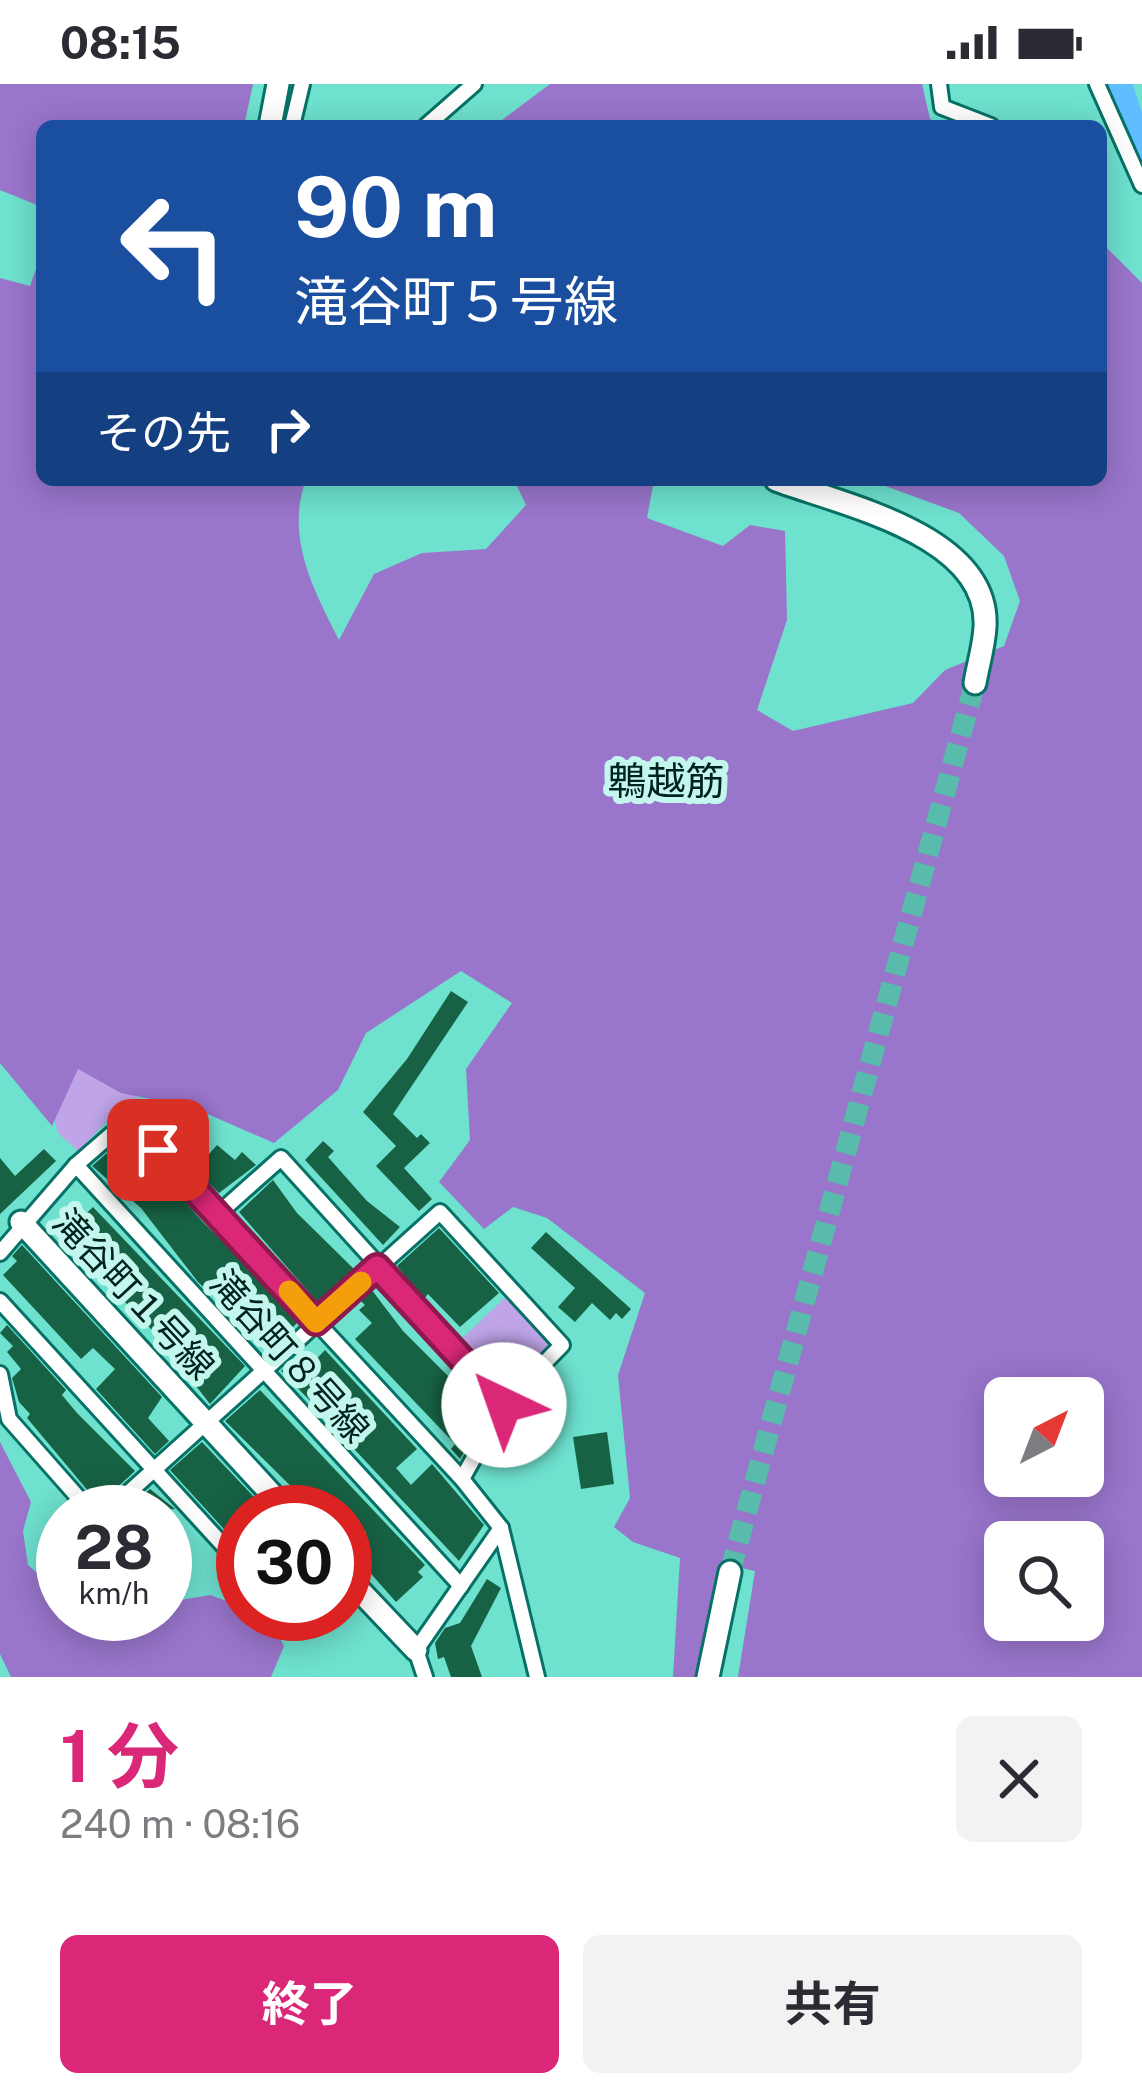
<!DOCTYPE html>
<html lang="ja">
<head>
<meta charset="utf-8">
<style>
	body { margin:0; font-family:"Public Sans","Noto Sans JP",sans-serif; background:#f2f2f3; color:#2b2b33; height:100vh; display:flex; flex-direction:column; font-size:45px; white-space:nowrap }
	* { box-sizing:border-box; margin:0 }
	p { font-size:39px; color:#7c7c81 }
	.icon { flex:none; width:66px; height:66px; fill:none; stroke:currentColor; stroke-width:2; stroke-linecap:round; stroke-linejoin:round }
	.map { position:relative; height:1593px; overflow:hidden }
	.details { display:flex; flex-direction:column; background:#fff; flex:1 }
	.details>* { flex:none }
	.guide { position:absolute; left:36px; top:36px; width:1071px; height:366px; border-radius:18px; box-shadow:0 6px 30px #0003; background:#1a4fa0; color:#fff; overflow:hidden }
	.needle { width:78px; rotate:42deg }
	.controls { position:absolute; left:984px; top:1293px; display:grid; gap:24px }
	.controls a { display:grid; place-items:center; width:120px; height:120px; border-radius:18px; background:#fff; box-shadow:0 6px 30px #0003; font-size:60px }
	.speed { position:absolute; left:36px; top:1401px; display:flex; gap:24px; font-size:60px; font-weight:700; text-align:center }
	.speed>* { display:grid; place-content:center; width:156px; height:156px; border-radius:50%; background:#fff; box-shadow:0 6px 30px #0003; line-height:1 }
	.speed small { font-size:30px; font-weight:400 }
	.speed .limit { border:18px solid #d22; background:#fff; color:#111 }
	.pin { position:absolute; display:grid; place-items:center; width:102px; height:102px; color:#fff; margin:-51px; border-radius:24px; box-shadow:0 6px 18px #0006 }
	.me { position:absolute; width:132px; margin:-66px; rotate:318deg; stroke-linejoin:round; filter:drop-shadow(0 0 9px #0008) }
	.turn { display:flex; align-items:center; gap:42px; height:252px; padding:0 60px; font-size:54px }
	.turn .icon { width:156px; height:156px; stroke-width:2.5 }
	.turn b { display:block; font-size:84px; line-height:102px }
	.then { display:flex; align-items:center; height:114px; padding:0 60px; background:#0003; gap:24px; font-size:45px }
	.round { display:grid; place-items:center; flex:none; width:126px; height:126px; border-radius:18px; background:#f2f2f3 }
	.summary { display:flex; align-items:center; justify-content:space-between; height:204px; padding:0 60px }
	h1 { font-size:72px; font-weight:700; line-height:90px; color:#db2777 }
	.primary-button { display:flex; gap:24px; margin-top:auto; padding:24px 60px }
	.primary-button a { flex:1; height:138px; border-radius:18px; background:#db2777; color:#fff; font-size:48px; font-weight:700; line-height:138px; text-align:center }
	.primary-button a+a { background:#f2f2f3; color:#2b2b33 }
	.status { display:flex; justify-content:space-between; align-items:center; height:84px; padding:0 60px; background:#fff; direction:ltr }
	.status svg { height:33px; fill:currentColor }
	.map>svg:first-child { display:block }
	.green { fill:#bfa4e8 }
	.forest { fill:#9975cb; fill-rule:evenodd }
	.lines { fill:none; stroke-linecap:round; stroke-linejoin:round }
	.river { stroke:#60bdff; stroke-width:24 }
	.building { fill:#176244 }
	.secondary-tunnel { stroke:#58bbab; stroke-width:21; stroke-dasharray:21 10; stroke-linecap:butt }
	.street-casing { stroke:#077165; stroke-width:20 }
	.secondary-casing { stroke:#077165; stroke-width:27 }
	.street { stroke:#fff; stroke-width:14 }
	.secondary { stroke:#fff; stroke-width:21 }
	.route-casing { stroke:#8e194d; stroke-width:30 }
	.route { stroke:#db2777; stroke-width:21 }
	.slow { stroke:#f59e0b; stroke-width:21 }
	.labels { text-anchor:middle; stroke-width:12; stroke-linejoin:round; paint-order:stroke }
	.street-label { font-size:36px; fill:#00221d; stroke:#c3f7ed }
	.neighbourhood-label { font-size:39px; fill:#00221d; stroke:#c3f7ed }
</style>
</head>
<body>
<div class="status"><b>08:15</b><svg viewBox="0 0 49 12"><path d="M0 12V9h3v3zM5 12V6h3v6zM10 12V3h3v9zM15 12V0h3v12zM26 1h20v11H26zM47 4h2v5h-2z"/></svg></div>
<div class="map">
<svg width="1142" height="1593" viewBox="0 0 1142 1593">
	<rect width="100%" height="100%" fill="#6ee1cf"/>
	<!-- green -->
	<g class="green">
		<polygon points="52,952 142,1017 123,1021 78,1067 58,1049 36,967"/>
		<polygon points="509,1210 551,1255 552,1266 515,1307 500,1305 457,1259"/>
	</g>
	<!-- forest -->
	<g class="forest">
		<polygon points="0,0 253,0 244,42 42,42 42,123 0,106"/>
		<polygon points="550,0 922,0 930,35 945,42 494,42"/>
		<path d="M1101,158L1142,199V1593H738L755,1487L720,1479L695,1593H673L680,1474L633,1458L614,1443L630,1414L618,1291L645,1209L547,1134L513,1123L484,1145L439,1098L470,1056L466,985L512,919L461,887L366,949L338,1006L274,1059L194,1024L121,1009L78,985L52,1042L0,979V194L30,202L42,168V396H306C285,452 313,505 339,556L374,490L422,469L486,465L526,421L514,396H654L647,434L723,462L750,441L785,447L787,536L757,626L793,647L913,619L945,586L1004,562L1020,517L1004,472L959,429L869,396H1101ZM1005,1314H1083V1392H1005ZM1005,1458H1083V1536H1005Z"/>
		<polygon points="0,1358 31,1418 23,1447 28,1481 63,1511 63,1530 165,1530 165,1509 174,1517 210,1511 243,1523 243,1530 269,1533 284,1562 271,1593 11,1593 0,1570"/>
	</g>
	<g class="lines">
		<!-- river -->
		<polyline class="river" points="1120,0 1142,67"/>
	</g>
	<!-- building -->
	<g class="building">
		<polygon points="451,907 468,918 393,1030 417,1054 421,1050 430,1059 404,1084 432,1115 419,1127 376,1082 396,1062 363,1028 407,975"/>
		<polygon points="166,1036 209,1070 217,1061 235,1076 242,1068 256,1081 219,1109 155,1047"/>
		<polygon points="128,1051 202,1137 300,1236 270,1266 198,1198 141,1124 92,1082"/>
		<polygon points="323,1057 334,1067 328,1073 367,1117 400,1143 383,1161 305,1076"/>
		<polygon points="44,1065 56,1077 0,1130 0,1074 15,1092"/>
		<polygon points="273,1096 297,1129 356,1187 320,1221 239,1128"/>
		<polygon points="93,1123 245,1282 210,1320 153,1247 62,1153"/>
		<polygon points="439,1144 499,1209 460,1243 428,1210 424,1215 397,1182"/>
		<polygon points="546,1148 631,1225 622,1235 616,1229 610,1236 592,1219 575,1238 558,1223 575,1204 531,1164"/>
		<polygon points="22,1161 162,1313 148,1334 169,1357 155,1370 96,1305 115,1285 93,1264 81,1275 3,1191 17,1177 12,1172"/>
		<polygon points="371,1205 403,1247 486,1330 460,1375 451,1365 455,1360 355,1255 372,1239 359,1226 365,1221 360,1216"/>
		<polygon points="7,1241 66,1306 62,1311 77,1329 135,1387 99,1420 27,1334 30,1330 19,1318 12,1294 21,1285 7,1268 13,1262 0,1249"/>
		<polygon points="325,1266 417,1365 396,1384 411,1401 432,1380 484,1441 459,1477 341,1351 347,1344 324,1322 319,1326 281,1287 294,1275 306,1286"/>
		<polygon points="260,1306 425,1481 418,1488 423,1493 396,1518 350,1466 366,1448 351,1433 345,1439 345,1428 317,1428 225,1337"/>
		<polygon points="607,1348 614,1400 581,1405 573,1353"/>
		<polygon points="202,1358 268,1428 243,1428 243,1466 170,1386"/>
		<polygon points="150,1405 175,1425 124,1428"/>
		<polygon points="487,1495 501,1504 471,1562 482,1593 451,1593 444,1573 438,1575 435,1559 445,1544 460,1539"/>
	</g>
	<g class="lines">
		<!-- secondary-tunnel -->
		<polyline class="secondary-tunnel" points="730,1488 975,599"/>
		<!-- street casing -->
		<g class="street-casing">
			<g id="street">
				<polyline points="939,0 942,23 991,42"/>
				<polyline points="1097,0 1142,101"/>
				<polyline points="292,42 302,0"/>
				<polyline points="426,42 474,0"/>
				<polyline points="76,1081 461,1502"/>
				<polyline points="218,1130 281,1074 504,1320 462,1395"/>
				<polyline points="0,1169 76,1081 129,1035 462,1395 501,1444 537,1593"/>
				<polyline points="0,1217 243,1483"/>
				<polyline points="0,1290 9,1335 91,1428"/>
				<polyline points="107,1428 440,1128 562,1261 504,1320"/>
				<polyline points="425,1593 416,1566 501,1444"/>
			</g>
		</g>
		<!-- secondary casing -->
		<g class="secondary-casing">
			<g id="secondary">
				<polyline points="270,42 278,0"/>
				<path d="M776,396C843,421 990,451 985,543C984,562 978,581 975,599"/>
				<polyline points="21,1138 288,1428"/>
				<polyline points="345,1491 416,1566"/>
				<polyline points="708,1593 730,1488"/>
			</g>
		</g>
		<!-- street -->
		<use href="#street" class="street"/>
		<!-- secondary -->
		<use href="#secondary" class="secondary"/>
	</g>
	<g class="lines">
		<!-- route casing -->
		<g class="route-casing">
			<polyline id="route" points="158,1066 316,1238 377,1183 504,1321"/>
		</g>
		<!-- route -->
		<use href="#route" class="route"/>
		<!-- slow -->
		<polyline class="slow" points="289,1207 316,1238 361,1198"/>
	</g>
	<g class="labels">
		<!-- street labels -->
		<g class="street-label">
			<text transform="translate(134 1210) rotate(47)" y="13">滝谷町１号線</text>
			<text transform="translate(290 1272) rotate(48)" y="13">滝谷町８号線</text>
		</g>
		<!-- neighbourhood labels -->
		<g class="neighbourhood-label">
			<text x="666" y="711">鵯越筋</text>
		</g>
	</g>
</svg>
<div class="controls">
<a><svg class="needle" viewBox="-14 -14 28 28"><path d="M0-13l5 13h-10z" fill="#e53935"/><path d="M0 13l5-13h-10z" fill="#7c7c81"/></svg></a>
<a><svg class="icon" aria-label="search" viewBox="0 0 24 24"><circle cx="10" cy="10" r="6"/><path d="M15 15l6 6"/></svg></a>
</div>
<div class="speed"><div>28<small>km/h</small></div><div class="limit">30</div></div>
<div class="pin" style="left:158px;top:1066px;background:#d93025"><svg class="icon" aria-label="arrive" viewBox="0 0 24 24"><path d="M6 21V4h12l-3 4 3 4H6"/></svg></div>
<svg class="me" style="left:504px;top:1321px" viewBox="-20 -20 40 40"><circle r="19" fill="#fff"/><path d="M0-13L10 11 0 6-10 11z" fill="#db2777"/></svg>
<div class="guide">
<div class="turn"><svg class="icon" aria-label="left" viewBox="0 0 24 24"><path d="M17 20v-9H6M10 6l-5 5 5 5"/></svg><div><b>90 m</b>滝谷町５号線</div></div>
<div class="then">その先<svg class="icon" aria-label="right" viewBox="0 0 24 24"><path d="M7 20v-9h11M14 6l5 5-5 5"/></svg></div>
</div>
</div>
<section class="details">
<div class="summary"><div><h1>1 分</h1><p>240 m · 08:16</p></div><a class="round"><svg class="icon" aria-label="close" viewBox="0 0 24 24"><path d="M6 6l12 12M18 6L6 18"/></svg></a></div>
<div class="primary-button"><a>終了</a><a>共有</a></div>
</section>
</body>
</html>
